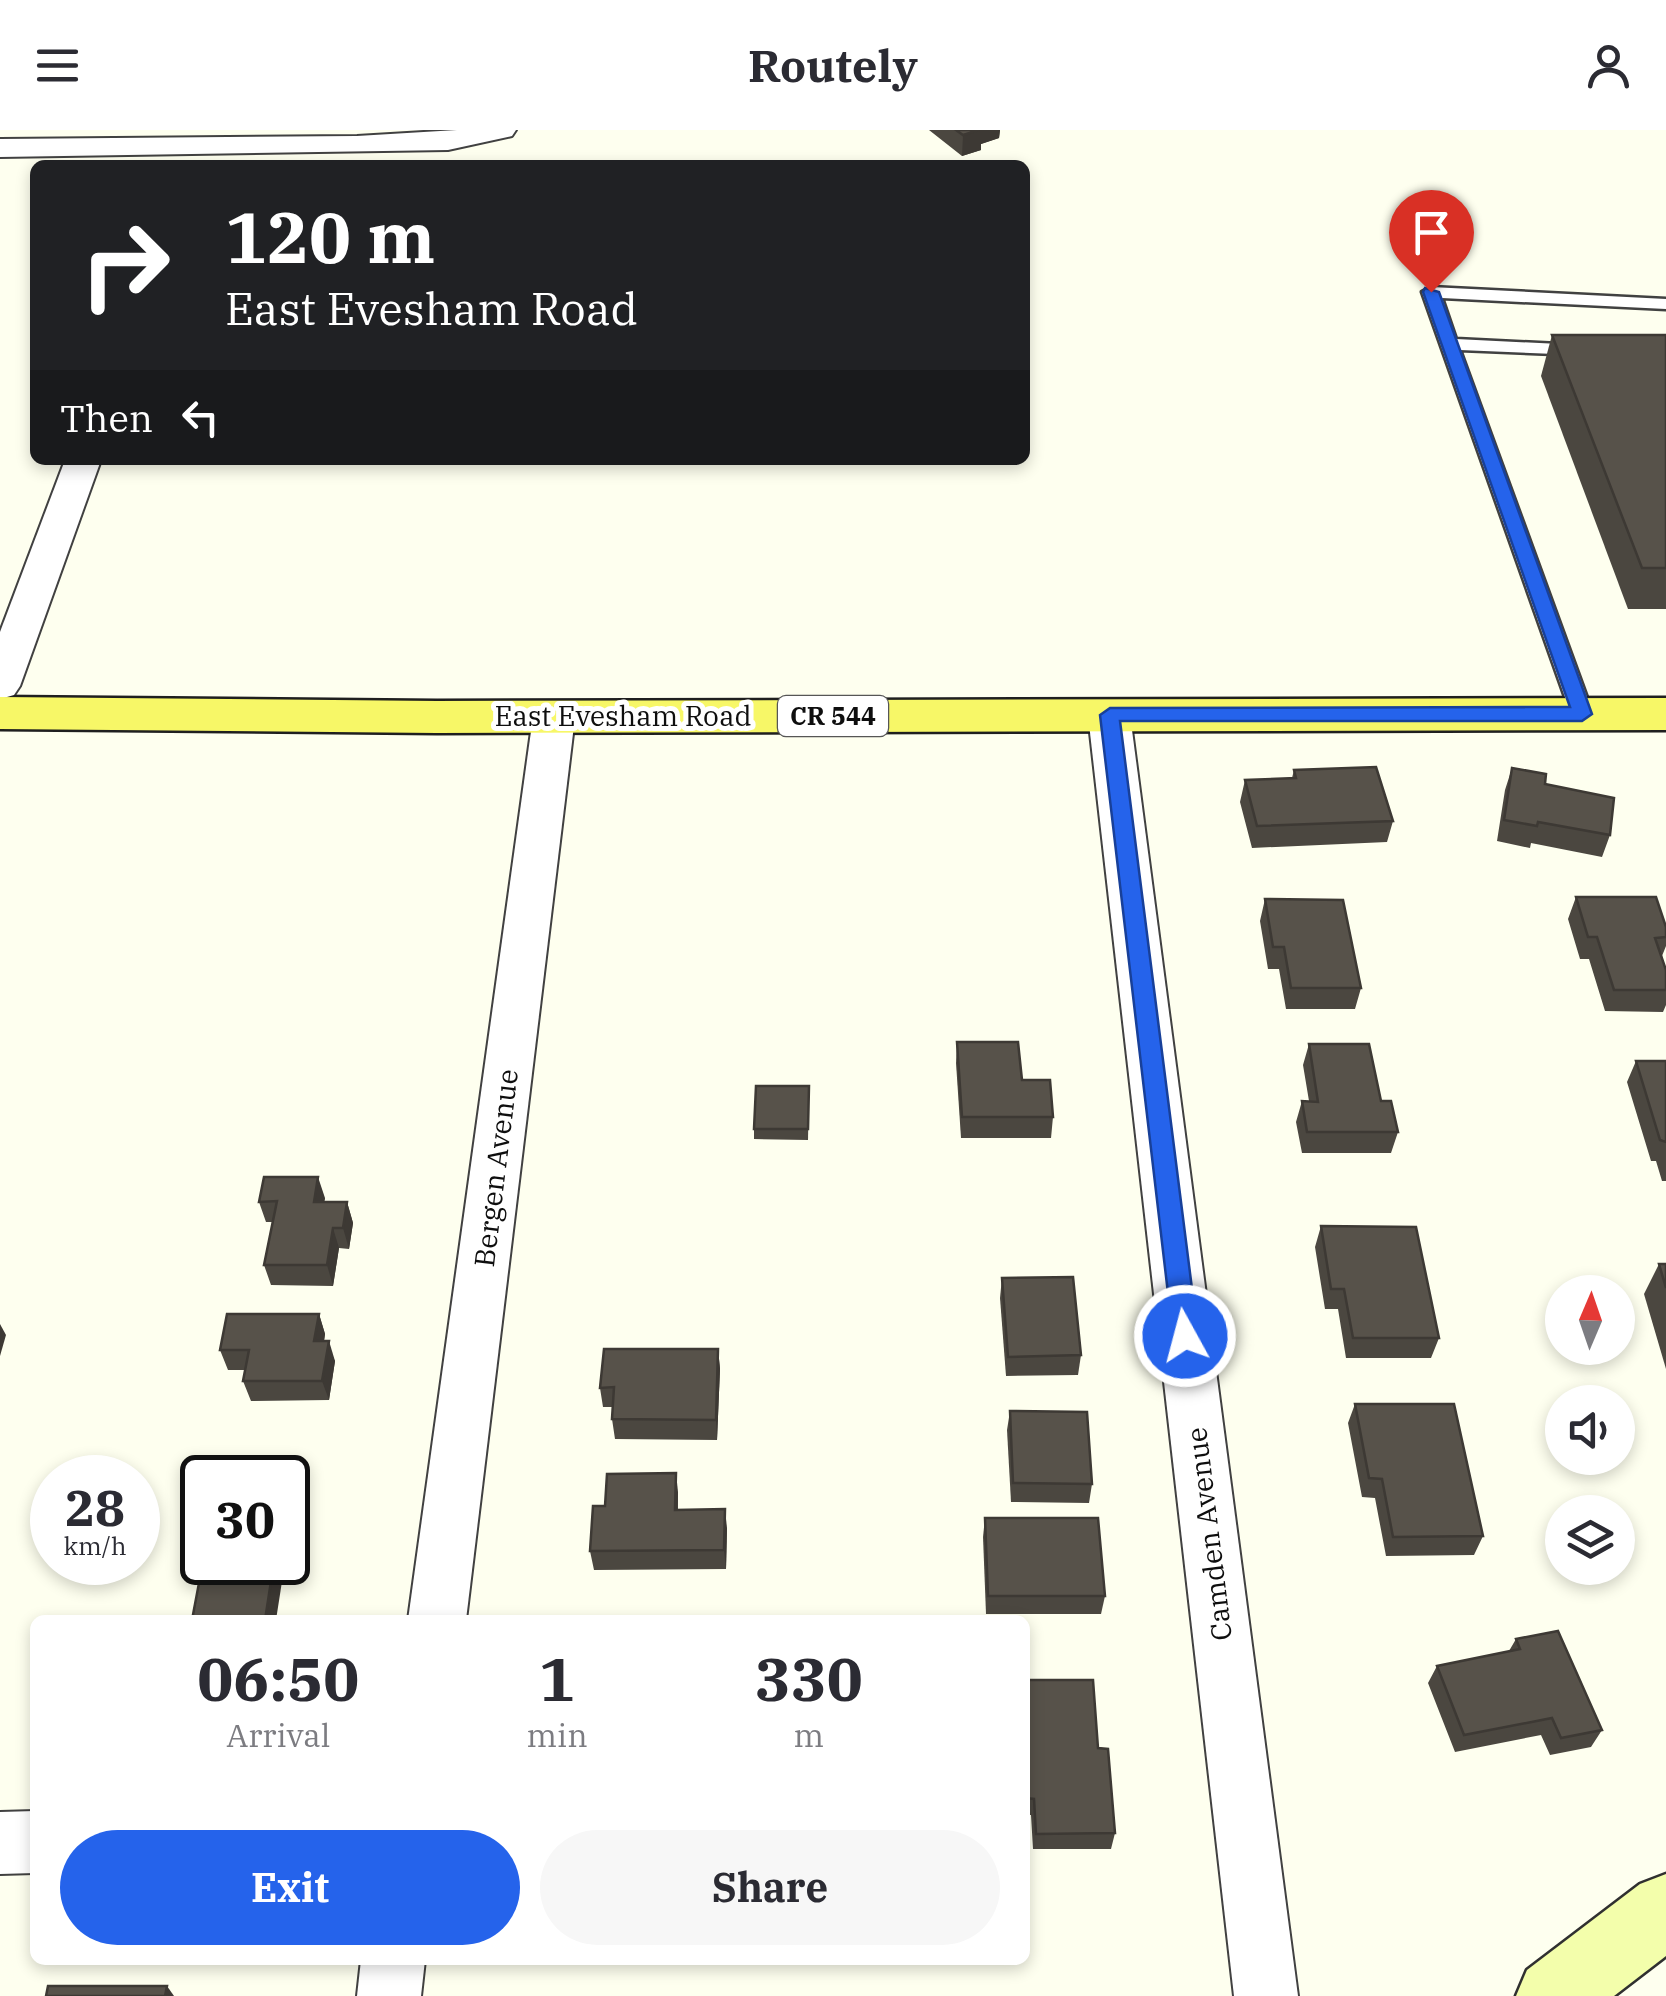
<!DOCTYPE html>
<html lang="en">
<head>
<meta charset="utf-8">
<style>
	body { margin:0; font-family:"IBM Plex Serif",serif; background:#f7f7f7; color:#2b2b33; height:100vh; display:flex; flex-direction:column; font-size:38px; white-space:nowrap }
	* { box-sizing:border-box; margin:0 }
	p { font-size:32px; color:#7c7c81 }
	.icon { flex:none; width:55px; height:55px; fill:none; stroke:currentColor; stroke-width:2; stroke-linecap:round; stroke-linejoin:round }
	.map { position:relative; flex:1; overflow:hidden }
	.side { position:absolute; left:30px; top:1485px; width:1000px; height:350px; display:flex; flex-direction:column; background:#fff; border-radius:15px; box-shadow:0 5px 15px #0003 }
	.side>* { flex:none }
	.guide { position:absolute; left:30px; top:30px; width:1000px; height:305px; border-radius:15px; box-shadow:0 5px 15px #0003; background:#202124; color:#fff; overflow:hidden }
	.needle { width:65px; rotate:2deg }
	.controls { position:absolute; left:1545px; top:1145px; display:grid; gap:20px }
	.controls a { display:grid; place-items:center; width:90px; height:90px; border-radius:50%; background:#fff; box-shadow:0 5px 15px #0003; font-size:50px }
	.speed { position:absolute; left:30px; top:1325px; display:flex; gap:20px; font-size:50px; font-weight:700; text-align:center }
	.speed>* { display:grid; place-content:center; width:130px; height:130px; border-radius:50%; background:#fff; box-shadow:0 5px 15px #0003; line-height:1 }
	.speed small { font-size:25px; font-weight:400 }
	.speed .limit { border:5px solid #111; border-radius:15px; background:#fff; color:#111 }
	.pin { position:absolute; display:grid; place-items:center; width:85px; height:85px; color:#fff; margin:-102px -42px; border-radius:50% 50% 50% 0; rotate:-45deg; box-shadow:0 0 10px #0007 }
	.pin .icon { rotate:45deg }
	.me { position:absolute; width:110px; margin:-55px; rotate:353deg; stroke-linejoin:round; filter:drop-shadow(0 0 8px #0008) }
	.turn { display:flex; align-items:center; gap:35px; height:210px; padding:0 30px; font-size:45px }
	.turn .icon { width:130px; height:130px; stroke-width:2.5 }
	.turn b { display:block; font-size:70px; line-height:85px }
	.then { display:flex; align-items:center; height:95px; padding:0 30px; background:#0003; gap:20px; font-size:38px }
	.eta { display:flex; justify-content:space-evenly; align-items:center; height:170px; text-align:center }
	.eta b { font-size:60px; font-weight:700; line-height:70px }
	.primary-button { display:flex; gap:20px; margin-top:auto; padding:20px 30px }
	.primary-button a { flex:1; height:115px; border-radius:60px; background:#2563eb; color:#fff; font-size:40px; font-weight:700; line-height:115px; text-align:center }
	.primary-button a+a { background:#f7f7f7; color:#2b2b33 }
	header { display:flex; justify-content:space-between; align-items:center; height:130px; padding:0 30px; background:#fff; font-size:45px; font-weight:700 }
	.map>svg:first-child { display:block }
	.lines { fill:none; stroke-linecap:round; stroke-linejoin:round }
	.service-casing { stroke:#414141; stroke-width:5 }
	.minor-casing { stroke:#414141; stroke-width:4 }
	.secondary-casing { stroke:#303030; stroke-width:5 }
	.primary-casing { stroke:#1f1f1f; stroke-width:5 }
	.service { fill:#fff; fill-rule:evenodd }
	.minor { fill:#fff; fill-rule:evenodd }
	.secondary { fill:#f3feab; fill-rule:evenodd }
	.primary { fill:#f7f767; fill-rule:evenodd }
	.wall { fill:#4b4740 }
	.shaded-wall { fill:#3d3934 }
	.building { fill:#57524a; stroke:#3d3934; stroke-width:2.5 }
	.route { fill:#2563eb; stroke:#184099; stroke-width:2.5 }
	.labels { text-anchor:middle; stroke-width:10; stroke-linejoin:round; paint-order:stroke }
	.shield { fill:#fff; stroke:#565656; stroke-width:2.5 }
	.shield-label { font-size:25px; font-weight:bold; fill:#0e0e0e }
	.street-label { font-size:28px; fill:#0e0e0e; stroke:#fff }
</style>
</head>
<body>
<header><svg class="icon" aria-label="menu" viewBox="0 0 24 24"><path d="M4 6h16M4 12h16M4 18h16"/></svg>Routely<svg class="icon" aria-label="person" viewBox="0 0 24 24"><circle cx="12" cy="8" r="4"/><path d="M4 21q1-7 8-7t8 7"/></svg></header>
<div class="map">
<svg width="1666" height="1866" viewBox="0 0 1666 1866">
	<rect width="100%" height="100%" fill="#feffef"/>
	<g class="lines">
		<!-- service casing -->
		<g class="service-casing">
			<polygon id="service" points="1431,157 1666,169 1666,179 1442,168 1456,209 1580,215 1589,220 1580,225 1460,220 1593,584 1590,589 1574,589 1571,584 1422,162"/>
		</g>
		<!-- minor casing -->
		<g class="minor-casing">
			<g id="minor">
				<polygon points="457,0 516,0 512,6 448,20 0,27 0,9 357,6"/>
				<polygon points="65,330 101,330 20,556 14,565 0,569 0,502"/>
				<polygon points="1109,571 1124,575 1130,585 1298,1866 1234,1866 1088,585 1094,575"/>
				<polygon points="554,573 569,577 575,587 466,1490 408,1490 533,587 539,577"/>
				<polygon points="35,1681 35,1743 0,1744 0,1682"/>
				<polygon points="361,1830 425,1830 421,1866 357,1866"/>
			</g>
		</g>
		<!-- secondary casing -->
		<g class="secondary-casing">
			<polygon id="secondary" points="1666,1744 1666,1826 1614,1866 1516,1866 1527,1840 1640,1754"/>
		</g>
		<!-- primary casing -->
		<g class="primary-casing">
			<polygon id="primary" points="0,567 437,571 1666,568 1666,600 437,603 0,599"/>
		</g>
		<!-- service -->
		<use href="#service" class="service"/>
		<!-- minor -->
		<use href="#minor" class="minor"/>
		<!-- secondary -->
		<use href="#secondary" class="secondary"/>
		<!-- primary -->
		<use href="#primary" class="primary"/>
	</g>
	<!-- wall -->
	<g class="wall">
		<polygon points="929,0 1000,0 999,8 981,14 981,20 962,26"/>
		<polygon points="1552,205 1666,205 1666,479 1628,479 1541,246"/>
		<polygon points="1512,638 1545,654 1610,705 1602,727 1531,713 1530,718 1497,711 1505,660"/>
		<polygon points="1294,640 1393,691 1387,712 1252,718 1240,672 1245,650 1292,648"/>
		<polygon points="1576,767 1666,797 1666,816 1662,826 1666,840 1666,875 1663,882 1605,881 1589,829 1580,829 1568,789"/>
		<polygon points="1265,769 1361,858 1355,879 1286,879 1279,839 1268,839 1260,791"/>
		<polygon points="957,912 1022,950 1053,987 1051,1008 961,1008 956,933"/>
		<polygon points="1309,914 1381,971 1398,1002 1391,1023 1302,1023 1296,992 1302,971 1309,971 1303,935"/>
		<polygon points="1636,931 1666,931 1666,1051 1662,1051 1656,1031 1651,1031 1627,952"/>
		<polygon points="809,956 808,1010 754,1009 754,999"/>
		<polygon points="325,1068 324,1072 347,1072 353,1093 349,1119 339,1118 333,1156 271,1155 264,1135 273,1092 266,1092 259,1072"/>
		<polygon points="1321,1096 1439,1208 1431,1228 1346,1228 1338,1179 1325,1179 1315,1117"/>
		<polygon points="1659,1134 1666,1158 1666,1239 1644,1164"/>
		<polygon points="1002,1148 1081,1225 1078,1245 1006,1246 1000,1168"/>
		<polygon points="319,1184 325,1204 324,1211 335,1231 329,1270 251,1271 243,1251 245,1240 228,1240 220,1220"/>
		<polygon points="718,1219 720,1239 717,1310 615,1309 612,1289 613,1277 603,1277 600,1258"/>
		<polygon points="1355,1274 1483,1406 1474,1425 1386,1426 1375,1368 1362,1367 1348,1293"/>
		<polygon points="1010,1281 1092,1354 1089,1373 1011,1372 1007,1300"/>
		<polygon points="678,1362 678,1380 727,1398 726,1439 594,1440 590,1421 605,1376"/>
		<polygon points="985,1388 1105,1466 1101,1484 986,1484 983,1407"/>
		<polygon points="1516,1509 1602,1600 1591,1617 1550,1625 1541,1605 1455,1622 1428,1553 1437,1536 1509,1521"/>
		<polygon points="1025,1550 1098,1618 1115,1703 1111,1719 1033,1719 1031,1685 1025,1685"/>
	</g>
	<!-- shaded-wall -->
	<g class="shaded-wall">
		<polygon points="976,0 1000,0 999,8 981,14 981,20 962,26 963,5"/>
		<polygon points="318,1047 325,1068 320,1093 314,1072"/>
		<polygon points="347,1072 353,1093 349,1119 343,1098"/>
		<polygon points="333,1098 339,1118 333,1156 327,1135"/>
		<polygon points="319,1184 325,1204 321,1231 314,1211"/>
		<polygon points="0,1194 6,1205 0,1226"/>
		<polygon points="329,1211 335,1231 329,1270 322,1251"/>
		<polygon points="718,1219 720,1239 717,1310 716,1290"/>
		<polygon points="676,1343 678,1362 677,1399 675,1380"/>
		<polygon points="725,1379 727,1398 726,1439 724,1420"/>
		<polygon points="274,1432 285,1432 276,1490 265,1490"/>
		<polygon points="167,1856 174,1866 165,1866"/>
	</g>
	<!-- building -->
	<g class="building">
		<polygon points="956,0 979,0 963,5"/>
		<polygon points="1552,205 1666,205 1666,438 1642,438"/>
		<polygon points="1376,637 1393,691 1257,696 1245,650 1296,648 1294,640"/>
		<polygon points="1512,638 1546,644 1545,654 1614,668 1610,705 1538,692 1537,696 1504,690"/>
		<polygon points="1576,767 1656,767 1666,797 1666,807 1655,808 1666,840 1666,860 1614,860 1597,807 1588,807"/>
		<polygon points="1265,769 1343,770 1361,858 1291,858 1284,817 1273,817"/>
		<polygon points="957,912 1018,912 1022,950 1050,950 1053,987 962,987"/>
		<polygon points="1309,914 1369,914 1381,971 1391,971 1398,1002 1307,1002 1302,971 1318,972"/>
		<polygon points="1636,931 1666,931 1666,1012 1660,1010"/>
		<polygon points="756,956 809,956 808,999 754,999"/>
		<polygon points="264,1047 318,1047 314,1072 347,1072 343,1098 333,1098 327,1135 264,1135 277,1071 259,1072"/>
		<polygon points="1321,1096 1416,1097 1439,1208 1353,1208 1344,1159 1331,1159"/>
		<polygon points="1659,1134 1666,1134 1666,1158"/>
		<polygon points="1073,1147 1081,1225 1008,1227 1002,1148"/>
		<polygon points="227,1184 319,1184 314,1211 329,1211 322,1251 243,1251 249,1220 220,1220"/>
		<polygon points="604,1219 718,1219 716,1290 612,1289 614,1257 600,1258"/>
		<polygon points="1355,1274 1454,1274 1483,1406 1393,1407 1382,1349 1369,1348"/>
		<polygon points="1010,1281 1087,1282 1092,1354 1013,1353"/>
		<polygon points="676,1343 675,1380 725,1379 724,1420 590,1421 593,1376 605,1376 607,1344"/>
		<polygon points="985,1388 1098,1388 1105,1466 988,1466"/>
		<polygon points="203,1432 274,1432 265,1490 192,1490"/>
		<polygon points="1558,1501 1602,1600 1561,1608 1552,1588 1464,1605 1437,1536 1520,1519 1516,1509"/>
		<polygon points="1025,1550 1093,1550 1098,1618 1108,1619 1115,1703 1036,1704 1034,1669 1025,1668"/>
		<polygon points="48,1856 167,1856 165,1866 46,1866"/>
	</g>
	<!-- route -->
	<polygon class="route" points="1425,158 1439,162 1592,584 1582,591 1120,591 1198,1206 1194,1214 1185,1217 1176,1214 1173,1206 1100,585 1110,578 1570,577 1423,162"/>
	<g class="labels">
		<!-- shield labels -->
		<rect class="shield" x="778" y="566" width="110" height="40" rx="8"/>
		<g class="shield-label">
			<text x="833" y="595">CR 544</text>
		</g>
		<!-- street labels -->
		<g class="street-label">
			<text x="623" y="596">East Evesham Road</text>
			<text transform="translate(496 1038) rotate(-83)" y="10">Bergen Avenue</text>
			<text transform="translate(1209 1404) rotate(-97)" y="10">Camden Avenue</text>
		</g>
	</g>
</svg>
<div class="controls">
<a><svg class="needle" viewBox="-14 -14 28 28"><path d="M0-13l5 13h-10z" fill="#e53935"/><path d="M0 13l5-13h-10z" fill="#7c7c81"/></svg></a>
<a><svg class="icon" aria-label="sound" viewBox="0 0 24 24"><path d="M4 9h4l5-4v14l-5-4H4zM17 9q2 3 0 6"/></svg></a>
<a><svg class="icon" aria-label="layers" viewBox="0 0 24 24"><path d="M12 4l9 5-9 5-9-5zM3 14l9 5 9-5"/></svg></a>
</div>
<div class="speed"><div>28<small>km/h</small></div><div class="limit">30</div></div>
<div class="pin" style="left:1431px;top:162px;background:#d93025"><svg class="icon" aria-label="arrive" viewBox="0 0 24 24"><path d="M6 21V4h12l-3 4 3 4H6"/></svg></div>
<svg class="me" style="left:1185px;top:1206px" viewBox="-20 -20 40 40"><circle r="17" fill="#2563eb" stroke="#fff" stroke-width="3"/><path d="M0-11L8 9 0 5-8 9z" fill="#fff"/></svg>
<div class="guide">
<div class="turn"><svg class="icon" aria-label="right" viewBox="0 0 24 24"><path d="M7 20v-9h11M14 6l5 5-5 5"/></svg><div><b>120 m</b>East Evesham Road</div></div>
<div class="then">Then<svg class="icon" aria-label="left" viewBox="0 0 24 24"><path d="M17 20v-9H6M10 6l-5 5 5 5"/></svg></div>
</div>
<section class="side">
<div class="eta">
<div><b>06:50</b><p>Arrival</p></div>
<div><b>1</b><p>min</p></div>
<div><b>330</b><p>m</p></div>
</div>
<div class="primary-button"><a>Exit</a><a>Share</a></div>
</section>
</div>
</body>
</html>
